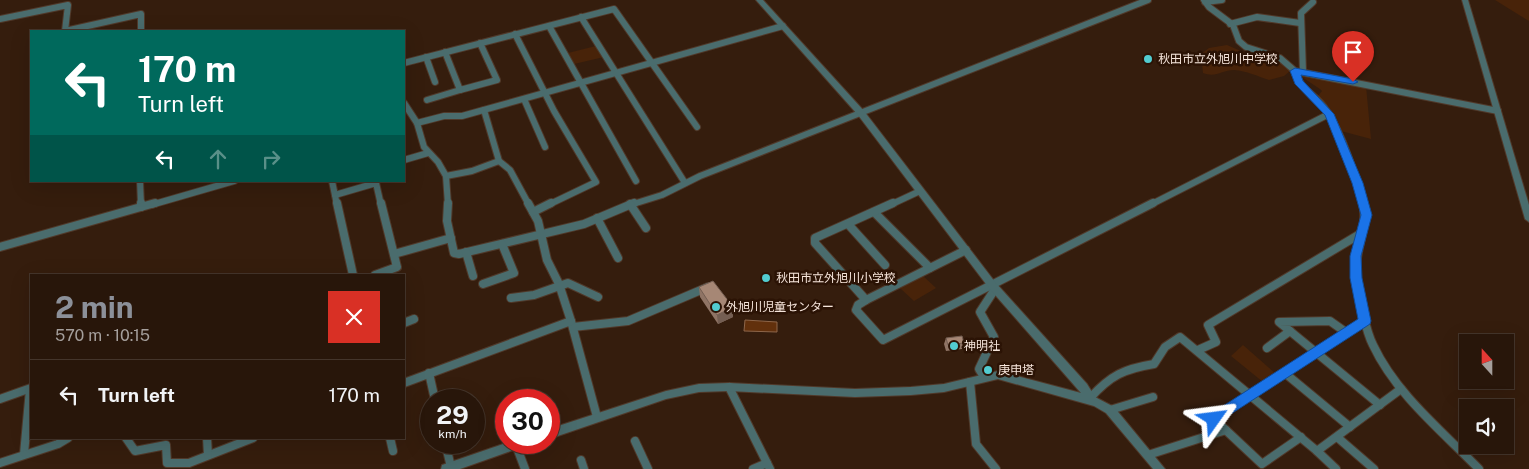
<!DOCTYPE html>
<html lang="en">
<head>
<meta charset="utf-8">
<style>
	body { margin:0; font-family:"Public Sans","Noto Sans JP",sans-serif; background:#342318; color:#f1f3f6; height:100vh; display:flex; flex-direction:column; font-size:19px; white-space:nowrap }
	* { box-sizing:border-box; margin:0 }
	p { font-size:16px; color:#a59f9c }
	.icon { flex:none; width:28px; height:28px; fill:none; stroke:currentColor; stroke-width:2; stroke-linecap:round; stroke-linejoin:round }
	.map { position:relative; flex:1; overflow:hidden }
	.side { position:absolute; left:30px; top:274px; width:375px; height:165px; display:flex; flex-direction:column; background:#28160a; border-radius:0px; box-shadow:0 5px 20px #0002,0 0 0 1px #44352b }
	.side>* { flex:none }
	.guide { position:absolute; left:30px; top:30px; width:375px; height:152px; border-radius:0px; box-shadow:0 5px 20px #0002,0 0 0 1px #44352b; background:#00695c; color:#fff; overflow:hidden }
	.needle { width:32px; rotate:339deg }
	.fabs { position:absolute; left:1459px; top:334px; display:grid; gap:10px }
	.fabs a { display:grid; place-items:center; width:55px; height:55px; border-radius:0px; background:#28160a; box-shadow:0 5px 20px #0002,0 0 0 1px #44352b; font-size:25px }
	.speed { position:absolute; left:420px; top:389px; display:flex; gap:10px; font-size:25px; font-weight:700; text-align:center }
	.speed>* { display:grid; place-content:center; width:65px; height:65px; border-radius:50%; background:#28160a; box-shadow:0 5px 20px #0002,0 0 0 1px #44352b; line-height:1 }
	.speed small { font-size:12px; font-weight:400 }
	.speed .limit { border:8px solid #d22; background:#fff; color:#111 }
	.pin { position:absolute; display:grid; place-items:center; width:42px; height:42px; color:#fff; margin:-51px -21px; border-radius:50% 50% 50% 0; rotate:-45deg; box-shadow:0 0 5px #0007 }
	.pin .icon { rotate:45deg }
	.me { position:absolute; width:55px; margin:-28px; rotate:59deg; stroke-linejoin:round; filter:drop-shadow(0 0 4px #0008) }
	.turn { display:flex; align-items:center; gap:18px; height:105px; padding:0 25px; font-size:22px }
	.turn .icon { width:65px; height:65px; stroke-width:2.5 }
	.turn b { display:block; font-size:35px; line-height:42px }
	.lanes { display:flex; align-items:center; height:48px; padding:0 25px; background:#0003; justify-content:center; gap:25px; direction:ltr }
	.lanes .off { opacity:.35 }
	.round { display:grid; place-items:center; flex:none; width:52px; height:52px; border-radius:0px; background:#342318 }
	.overview { display:flex; align-items:center; justify-content:space-between; height:85px; padding:0 25px }
	h1 { font-size:30px; font-weight:700; line-height:38px; color:#8c9099 }
	ul { padding:0; list-style:none }
	li { display:flex; align-items:center; gap:15px; height:70px; padding:0 25px; border-top:1px solid #44352b }
	li div { flex:1 }
	li b { display:block; font-size:19px }
	li em { font-style:normal }
	.map>svg:first-child { display:block }
	.green { fill:#482309 }
	.water { fill:#62300c; stroke:#8e664a }
	.lines { fill:none; stroke-linecap:round; stroke-linejoin:round }
	.minor-far1-casing { stroke:#50392a; stroke-width:8 }
	.minor-casing { stroke:#50392a; stroke-width:10 }
	.tertiary-casing { stroke:#50392a; stroke-width:2 }
	.minor-far1 { stroke:#4a6c6d; stroke-width:6 }
	.minor { stroke:#4a6c6d; stroke-width:8 }
	.tertiary { fill:#4a6c6d; fill-rule:evenodd }
	.wall { fill:#8f7465 }
	.shaded-wall { fill:#745e52 }
	.building { fill:#a68775; stroke:#745e52 }
	.route { fill:#1a73e8; stroke:#114b97 }
	.poi-dot { fill:#52ccd0; stroke:#2b1305; stroke-width:2 }
	.labels { text-anchor:middle; stroke-width:5; stroke-linejoin:round; paint-order:stroke }
	.poi-label { font-size:12px; fill:#f6e5db; stroke:#2b1305; text-anchor:start }
</style>
</head>
<body>
<div class="map">
<svg width="1529" height="469" viewBox="0 0 1529 469">
	<rect width="100%" height="100%" fill="#351d0d"/>
	<!-- green -->
	<g class="green">
		<polygon points="1495,0 1529,0 1529,21"/>
		<path d="M1227,45L1248,54H1262L1278,59L1290,71L1284,76L1269,80C1257,76 1247,71 1234,70C1222,70 1216,78 1203,73L1201,54L1209,48Z"/>
		<polygon points="596,46 604,57 574,64 568,53"/>
		<polygon points="1302,74 1366,86 1371,139 1341,131 1330,109 1318,96 1322,91 1320,89 1302,77"/>
		<polygon points="923,276 936,288 914,301 900,288"/>
		<polygon points="1243,345 1276,374 1263,382 1231,356"/>
	</g>
	<!-- water -->
	<polygon class="water" points="745,320 777,322 777,332 744,331"/>
	<g class="lines">
		<!-- minor-far1 casing -->
		<g class="minor-far1-casing">
			<g id="minor-far1">
				<polyline points="1204,0 1209,7 1233,25 1239,41 1246,47 1280,58 1295,71 1498,111"/>
				<polyline points="1205,2 1222,0"/>
				<polyline points="581,17 685,183"/>
				<polyline points="0,19 68,5 65,31 141,14 141,31"/>
				<polyline points="1230,24 1257,17 1300,23"/>
				<polyline points="549,26 636,181"/>
				<polyline points="515,34 554,111 596,182 548,205"/>
				<polyline points="445,52 460,90 497,80 480,43"/>
				<polyline points="426,57 435,82"/>
				<polyline points="404,63 614,9 697,127"/>
				<path d="M1295,71C1300,91 1316,94 1326,110C1344,136 1355,175 1363,205"/>
				<polyline points="1303,72 1301,13 1313,2"/>
				<polyline points="524,99 545,147"/>
				<polyline points="427,100 460,90"/>
				<polyline points="404,103 417,123 424,147 438,162 446,176 448,205"/>
				<polyline points="484,110 499,161 510,170 529,205"/>
				<polyline points="417,123 444,116 462,116 783,26"/>
				<polyline points="404,160 428,153"/>
				<polyline points="446,176 472,171 499,161"/>
				<polyline points="140,181 141,205"/>
				<polyline points="332,181 337,205"/>
				<polyline points="335,195 376,183 381,205"/>
				<polyline points="151,205 234,181"/>
				<polyline points="630,205 662,195 700,176 1148,0"/>
				<polyline points="890,205 920,191"/>
				<polyline points="1150,205 1329,114"/>
			</g>
		</g>
		<!-- minor casing -->
		<g class="minor-casing">
			<g id="minor">
				<polyline points="141,203 141,207"/>
				<polyline points="337,203 353,275"/>
				<polyline points="448,203 447,221 454,253 459,254 584,224 634,203"/>
				<polyline points="528,203 538,221 547,260 559,284 571,321 597,417"/>
				<path d="M1363,203C1369,228 1353,252 1356,278C1358,293 1366,332 1373,345C1396,394 1442,431 1479,469"/>
				<polyline points="630,204 646,228"/>
				<polyline points="533,212 551,203"/>
				<polyline points="874,212 930,268"/>
				<polyline points="597,218 618,258"/>
				<polyline points="848,224 885,265"/>
				<polyline points="0,247 155,203"/>
				<polyline points="966,250 866,300 858,305 856,310 883,340 1153,203"/>
				<polyline points="466,252 473,276"/>
				<polyline points="394,254 451,238"/>
				<polyline points="375,275 397,267 381,203"/>
				<polyline points="483,284 514,273 502,244"/>
				<polyline points="511,298 534,295 568,283 598,297"/>
				<polyline points="866,300 815,243 815,238 893,203"/>
				<polyline points="404,323 414,319"/>
				<polyline points="573,327 628,321 708,287"/>
				<polyline points="1347,333 1330,321 1279,322 1380,405"/>
				<polyline points="1267,348 1290,331"/>
				<polyline points="1198,350 1216,342 1208,325 1360,234"/>
				<polyline points="429,373 435,400"/>
				<polyline points="1286,374 1350,427"/>
				<polyline points="984,377 979,369 994,337 980,312 995,289"/>
				<polyline points="970,382 976,444 996,469"/>
				<polyline points="404,383 571,321"/>
				<polyline points="729,387 770,469"/>
				<path d="M1090,398C1111,375 1124,369 1154,364L1165,347L1180,337L1317,451L1401,389"/>
				<polyline points="0,399 31,388"/>
				<polyline points="1110,410 1153,397"/>
				<polyline points="1301,437 1262,464 1214,419 1365,321"/>
				<polyline points="1337,437 1374,469"/>
				<polyline points="126,438 135,451 166,445 167,463 189,463 253,438"/>
				<polyline points="207,438 208,455"/>
				<polyline points="390,438 393,451"/>
				<polyline points="635,441 648,469"/>
				<polyline points="445,442 451,467"/>
				<polyline points="516,445 525,469"/>
				<polyline points="1317,451 1336,469"/>
				<polyline points="24,454 30,389"/>
				<polyline points="1148,455 1226,430"/>
				<polyline points="581,460 584,469"/>
				<polyline points="0,463 58,444 68,438"/>
				<polyline points="753,469 767,463"/>
			</g>
		</g>
		<!-- tertiary casing -->
		<g class="tertiary-casing">
			<g id="tertiary">
				<polygon points="756,0 763,0 864,111 995,282 1087,384 1095,397 1114,407 1165,469 1153,469 1106,413 1094,406 998,379 944,392 911,395 855,397 729,391 699,392 666,399 549,439 549,429 666,391 699,384 729,383 855,389 911,387 944,384 998,371 1081,393 989,288 858,115"/>
				<polygon points="1462,0 1468,0 1529,205 1529,222 1525,219"/>
				<polygon points="509,442 529,442 528,445 460,469 441,469 442,465"/>
			</g>
		</g>
		<!-- minor-far1 -->
		<use href="#minor-far1" class="minor-far1"/>
		<!-- minor -->
		<use href="#minor" class="minor"/>
		<!-- tertiary -->
		<use href="#tertiary" class="tertiary"/>
	</g>
	<!-- wall -->
	<g class="wall">
		<polygon points="699,287 733,317 718,324 700,297"/>
		<polygon points="946,338 964,343 962,349 946,351 944,344"/>
	</g>
	<!-- shaded-wall -->
	<polygon class="shaded-wall" points="733,307 733,317 718,324 717,315"/>
	<!-- building -->
	<g class="building">
		<polygon points="713,281 733,307 717,315 699,287"/>
		<polygon points="962,336 964,343 948,345 946,338"/>
	</g>
	<!-- route -->
	<polygon class="route" points="1295,68 1353,79 1358,82 1353,84 1301,75 1303,81 1334,114 1363,183 1372,215 1361,256 1362,278 1371,321 1370,324 1214,425 1209,423 1207,419 1209,415 1358,319 1350,278 1350,256 1361,215 1352,183 1325,115 1295,84 1290,71"/>
	<!-- markers -->
	<g class="poi-dot">
		<circle cx="1148" cy="59" r="5"/>
		<circle cx="766" cy="278" r="5"/>
		<circle cx="716" cy="307" r="5"/>
		<circle cx="954" cy="346" r="5"/>
		<circle cx="988" cy="370" r="5"/>
	</g>
	<g class="labels">
		<!-- poi labels -->
		<g class="poi-label">
			<text x="1158" y="63">秋田市立外旭川中学校</text>
			<text x="776" y="282">秋田市立外旭川小学校</text>
			<text x="726" y="311">外旭川児童センター</text>
			<text x="964" y="350">神明社</text>
			<text x="998" y="374">庚申塔</text>
		</g>
	</g>
</svg>
<div class="fabs">
<a><svg class="needle" viewBox="-14 -14 28 28"><path d="M0-13l5 13h-10z" fill="#e53935"/><path d="M0 13l5-13h-10z" fill="#a59f9c"/></svg></a>
<a><svg class="icon" aria-label="sound" viewBox="0 0 24 24"><path d="M4 9h4l5-4v14l-5-4H4zM17 9q2 3 0 6"/></svg></a>
</div>
<div class="speed"><div>29<small>km/h</small></div><div class="limit">30</div></div>
<div class="pin" style="left:1353px;top:82px;background:#d93025"><svg class="icon" aria-label="arrive" viewBox="0 0 24 24"><path d="M6 21V4h12l-3 4 3 4H6"/></svg></div>
<svg class="me" style="left:1214px;top:419px" viewBox="-20 -20 40 40"><path d="M0-17L14 15 0 8-14 15z" fill="#1a73e8" stroke="#fff" stroke-width="4"/></svg>
<div class="guide">
<div class="turn"><svg class="icon" aria-label="left" viewBox="0 0 24 24"><path d="M17 20v-9H6M10 6l-5 5 5 5"/></svg><div><b>170 m</b>Turn left</div></div>
<div class="lanes"><svg class="icon" aria-label="left" viewBox="0 0 24 24"><path d="M17 20v-9H6M10 6l-5 5 5 5"/></svg><svg class="icon off" aria-label="ahead" viewBox="0 0 24 24"><path d="M12 20V5M6 11l6-6 6 6"/></svg><svg class="icon off" aria-label="right" viewBox="0 0 24 24"><path d="M7 20v-9h11M14 6l5 5-5 5"/></svg></div>
</div>
<section class="side">
<div class="overview"><div><h1>2 min</h1><p>570 m · 10:15</p></div><a class="round" style="background:#d93025;color:#fff"><svg class="icon" aria-label="close" viewBox="0 0 24 24"><path d="M6 6l12 12M18 6L6 18"/></svg></a></div>
<ul>
<li><svg class="icon" aria-label="left" viewBox="0 0 24 24"><path d="M17 20v-9H6M10 6l-5 5 5 5"/></svg><div><b>Turn left</b></div><em>170 m</em></li>
</ul>
</section>
</div>
</body>
</html>
